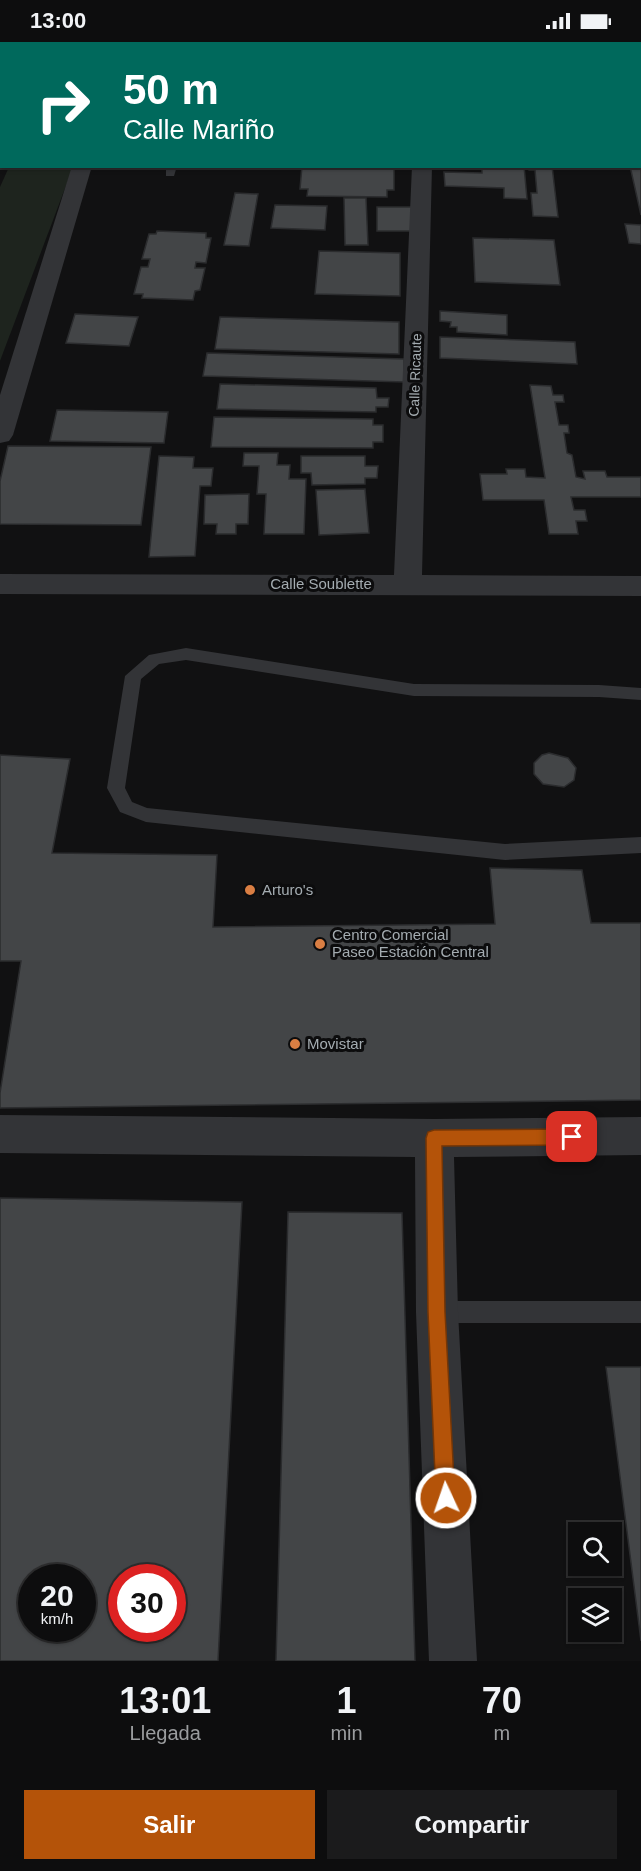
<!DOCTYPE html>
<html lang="es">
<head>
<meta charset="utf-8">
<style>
	body { margin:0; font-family:Arial,sans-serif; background:#1b1b1c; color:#f1f3f6; height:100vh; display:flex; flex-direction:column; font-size:22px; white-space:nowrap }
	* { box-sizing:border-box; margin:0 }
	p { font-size:20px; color:#9a9c9e }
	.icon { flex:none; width:33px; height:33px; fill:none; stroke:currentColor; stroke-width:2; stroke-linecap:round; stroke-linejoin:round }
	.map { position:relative; height:1619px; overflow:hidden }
	.drawer { display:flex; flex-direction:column; background:#0d0d0e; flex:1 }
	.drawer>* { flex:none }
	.banner { position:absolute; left:0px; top:0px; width:642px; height:126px; box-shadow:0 2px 4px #0004,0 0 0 2px #2d2d2e; background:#00695c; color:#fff; overflow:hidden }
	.controls { position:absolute; left:568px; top:1480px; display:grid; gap:12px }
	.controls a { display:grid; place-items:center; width:54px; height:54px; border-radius:0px; background:#0d0d0e; box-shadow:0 2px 4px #0004,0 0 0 2px #2d2d2e; font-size:30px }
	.speed { position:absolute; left:18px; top:1522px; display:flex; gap:12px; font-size:30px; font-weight:700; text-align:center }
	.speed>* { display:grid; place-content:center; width:78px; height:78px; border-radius:50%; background:#0d0d0e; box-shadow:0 2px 4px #0004,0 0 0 2px #2d2d2e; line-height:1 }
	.speed small { font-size:15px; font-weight:400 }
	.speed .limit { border:9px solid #d22; background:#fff; color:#111 }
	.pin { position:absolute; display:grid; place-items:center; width:51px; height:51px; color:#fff; margin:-26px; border-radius:12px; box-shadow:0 3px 9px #0006 }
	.me { position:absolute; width:66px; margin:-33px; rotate:357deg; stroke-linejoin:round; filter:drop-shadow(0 0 4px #0008) }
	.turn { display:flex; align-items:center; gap:21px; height:126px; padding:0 24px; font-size:27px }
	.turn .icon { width:78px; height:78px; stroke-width:2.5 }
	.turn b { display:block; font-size:42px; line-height:51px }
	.eta { display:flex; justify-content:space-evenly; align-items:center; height:102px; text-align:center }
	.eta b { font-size:36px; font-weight:700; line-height:42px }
	.button { display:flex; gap:12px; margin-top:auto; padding:12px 24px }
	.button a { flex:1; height:69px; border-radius:0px; background:#b45309; color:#fff; font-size:24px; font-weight:700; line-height:69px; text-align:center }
	.button a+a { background:#1b1b1c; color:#f1f3f6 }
	.status { display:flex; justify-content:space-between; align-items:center; height:42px; padding:0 30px; background:#0d0d0e; direction:ltr }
	.status svg { height:16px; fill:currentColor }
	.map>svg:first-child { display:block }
	.green { fill:#1e241e }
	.building { fill:#434547; stroke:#2b2c2e; stroke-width:1.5; fill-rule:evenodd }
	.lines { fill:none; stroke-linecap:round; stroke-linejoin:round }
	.service { fill:#333437; fill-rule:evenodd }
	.minor { fill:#333437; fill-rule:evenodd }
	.tertiary { fill:#333437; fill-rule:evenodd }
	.route { fill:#b45309; stroke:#753606; stroke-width:1.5 }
	.poi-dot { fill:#d97e43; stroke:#0c0c0d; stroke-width:2 }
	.labels { text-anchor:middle; stroke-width:6; stroke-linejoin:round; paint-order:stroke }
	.far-street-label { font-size:14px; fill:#a4acb1; stroke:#0c0c0d }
	.street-label { font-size:15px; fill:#a4acb1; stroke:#0c0c0d }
	.poi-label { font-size:15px; fill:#a4acb1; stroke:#0c0c0d; text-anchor:start }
</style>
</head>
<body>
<div class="status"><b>13:00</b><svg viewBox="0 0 49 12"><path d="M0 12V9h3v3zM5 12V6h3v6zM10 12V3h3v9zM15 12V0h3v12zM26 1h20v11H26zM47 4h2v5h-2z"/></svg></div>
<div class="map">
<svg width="641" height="1619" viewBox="0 0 641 1619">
	<rect width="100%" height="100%" fill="#111112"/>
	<!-- green -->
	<polygon class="green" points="9,125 73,125 0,319 0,145"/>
	<!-- building -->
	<g class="building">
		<rect x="314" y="0" width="73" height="2"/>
		<polygon points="540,0 633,0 633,2 541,2"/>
		<polygon points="640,119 641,119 641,173 630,124 640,124"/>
		<polygon points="302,124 394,124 394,148 387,148 387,155 307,154 308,147 300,147"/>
		<polygon points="482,124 524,124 527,157 504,156 504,146 445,144 444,130 482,131"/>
		<polygon points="528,124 552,124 558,175 533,174 531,151 537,151 535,128 529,128"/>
		<polygon points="235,151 258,152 249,204 224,203"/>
		<polygon points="344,156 366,156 368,203 345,203"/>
		<polygon points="275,163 327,164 325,188 271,186"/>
		<polygon points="377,165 413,165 414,189 377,189"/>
		<polygon points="625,182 641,183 641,202 629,201"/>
		<polygon points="157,189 206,191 206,196 211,196 206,221 196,220 195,226 205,226 200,248 195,249 193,258 142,256 143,252 134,252 141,225 148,225 150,217 142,217 149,192 156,192"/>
		<polygon points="473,196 554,198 560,243 475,240"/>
		<polygon points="319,209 400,211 400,254 315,252"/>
		<polygon points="440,269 507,273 507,293 457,290 457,285 450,285 451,280 440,279"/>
		<polygon points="75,272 138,275 129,304 66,301"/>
		<polygon points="220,275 399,280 399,312 215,307"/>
		<polygon points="440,295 575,300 577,322 440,316"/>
		<polygon points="207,311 404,317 404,340 203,334"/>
		<polygon points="220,342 376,346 377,356 389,356 388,365 376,365 376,370 217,367"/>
		<polygon points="530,343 551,344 553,353 563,353 564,360 555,360 559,383 568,383 569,391 564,391 567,411 572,413 576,435 585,437 583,429 605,429 607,435 641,435 641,455 571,455 574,468 585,468 587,479 576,479 578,492 549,492 544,458 483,458 480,432 507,432 506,427 525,427 526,435 545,436"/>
		<polygon points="57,368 168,370 164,401 50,399"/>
		<polygon points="214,375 373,377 373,383 383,383 383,400 373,400 373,406 211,405"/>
		<polygon points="8,404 151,405 141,483 0,482 0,439"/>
		<polygon points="244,411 278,411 277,423 290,423 289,437 306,437 304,492 264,492 266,452 257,452 259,424 243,424"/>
		<polygon points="159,414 194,415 193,426 213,426 211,444 200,444 195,514 149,515"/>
		<polygon points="301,414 365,414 365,424 378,424 377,436 365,436 365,442 312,443 311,431 301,431"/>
		<polygon points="365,447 369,491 319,493 316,448"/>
		<polygon points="249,452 248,482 236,482 236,492 216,492 217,482 204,482 205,453"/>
		<polygon points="549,711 568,716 576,726 574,738 564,745 543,742 534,732 534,721 542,713"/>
		<polygon points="0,713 70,717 52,811 217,813 213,885 495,882 490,826 582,828 591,881 641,881 641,1058 0,1066 0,1051 21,919 0,919"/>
		<path d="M0,1156L242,1160L218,1619H0ZM32,1536H82V1587H32ZM122,1536H172V1587H122Z"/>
		<polygon points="288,1170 402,1171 415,1619 276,1619"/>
		<polygon points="606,1325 641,1325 641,1599"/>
	</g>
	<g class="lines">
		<!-- service -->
		<g class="service">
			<polygon points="21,0 31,0 20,2"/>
			<polygon points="177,0 187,0 176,2"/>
			<polygon points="211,0 221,0 210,2"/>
			<polygon points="0,49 2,49 0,59"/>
			<polygon points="166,124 177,124 174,134 166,134"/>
			<polygon points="186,606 414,642 599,643 641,646 641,658 599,655 414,654 186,618 159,622 141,637 125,746 132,760 147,766 505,802 641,795 641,811 505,818 146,780 120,770 107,746 125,634 149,613"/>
			<polygon points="437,1259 641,1259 641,1281 437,1281 429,1278 426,1270 429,1262"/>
		</g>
		<!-- minor -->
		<g class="minor">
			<polygon points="121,0 139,0 120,2"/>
			<rect x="416" y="0" width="18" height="2"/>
			<rect x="640" y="100" width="1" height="12"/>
			<polygon points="72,124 92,124 13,393 9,399 0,401 0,353"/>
			<polygon points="412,124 432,124 422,533 641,534 641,554 0,552 0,532 394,533"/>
			<polygon points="0,1073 434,1077 641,1075 641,1113 454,1115 458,1270 477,1619 429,1619 416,1270 415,1115 0,1111"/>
		</g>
		<!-- tertiary -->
		<g class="tertiary">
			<rect x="45" y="0" width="18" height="2"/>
			<polygon points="0,111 2,124 6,124 0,126"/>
		</g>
	</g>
	<!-- route -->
	<polygon class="route" points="572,1087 578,1089 580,1095 578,1100 572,1103 442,1104 445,1270 455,1456 452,1463 446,1465 439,1463 436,1456 428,1270 426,1096 428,1090 434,1088"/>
	<!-- markers -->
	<g class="poi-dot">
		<circle cx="250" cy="848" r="6"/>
		<circle cx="320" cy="902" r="6"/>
		<circle cx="295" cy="1002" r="6"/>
	</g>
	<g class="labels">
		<!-- far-street labels -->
		<g class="far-street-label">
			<text transform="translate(415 333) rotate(-88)" y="5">Calle Ricaute</text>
		</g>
		<!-- street labels -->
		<g class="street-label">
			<text x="321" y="547">Calle Soublette</text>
		</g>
		<!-- poi labels -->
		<g class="poi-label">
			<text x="262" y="853">Arturo's</text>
			<text x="332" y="898">Centro Comercial<tspan x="332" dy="17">Paseo Estación Central</tspan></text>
			<text x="307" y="1007">Movistar</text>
		</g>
	</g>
</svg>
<div class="controls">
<a><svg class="icon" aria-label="search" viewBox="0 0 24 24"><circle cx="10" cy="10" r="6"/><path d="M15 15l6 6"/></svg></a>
<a><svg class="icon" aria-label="layers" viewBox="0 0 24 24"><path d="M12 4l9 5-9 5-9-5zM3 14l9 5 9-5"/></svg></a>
</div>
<div class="speed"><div>20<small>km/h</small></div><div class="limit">30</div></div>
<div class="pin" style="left:572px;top:1095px;background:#d93025"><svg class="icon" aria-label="arrive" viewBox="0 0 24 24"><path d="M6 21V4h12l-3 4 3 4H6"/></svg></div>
<svg class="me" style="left:446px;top:1456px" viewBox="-20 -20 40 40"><circle r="17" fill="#b45309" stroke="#fff" stroke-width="3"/><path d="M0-11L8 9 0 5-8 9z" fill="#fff"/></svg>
<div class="banner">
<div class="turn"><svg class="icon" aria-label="right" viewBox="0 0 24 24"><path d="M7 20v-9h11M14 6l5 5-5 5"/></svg><div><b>50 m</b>Calle Mariño</div></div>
</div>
</div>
<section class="drawer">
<div class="eta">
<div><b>13:01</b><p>Llegada</p></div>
<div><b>1</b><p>min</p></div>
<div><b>70</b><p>m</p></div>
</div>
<div class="button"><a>Salir</a><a>Compartir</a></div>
</section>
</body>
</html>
